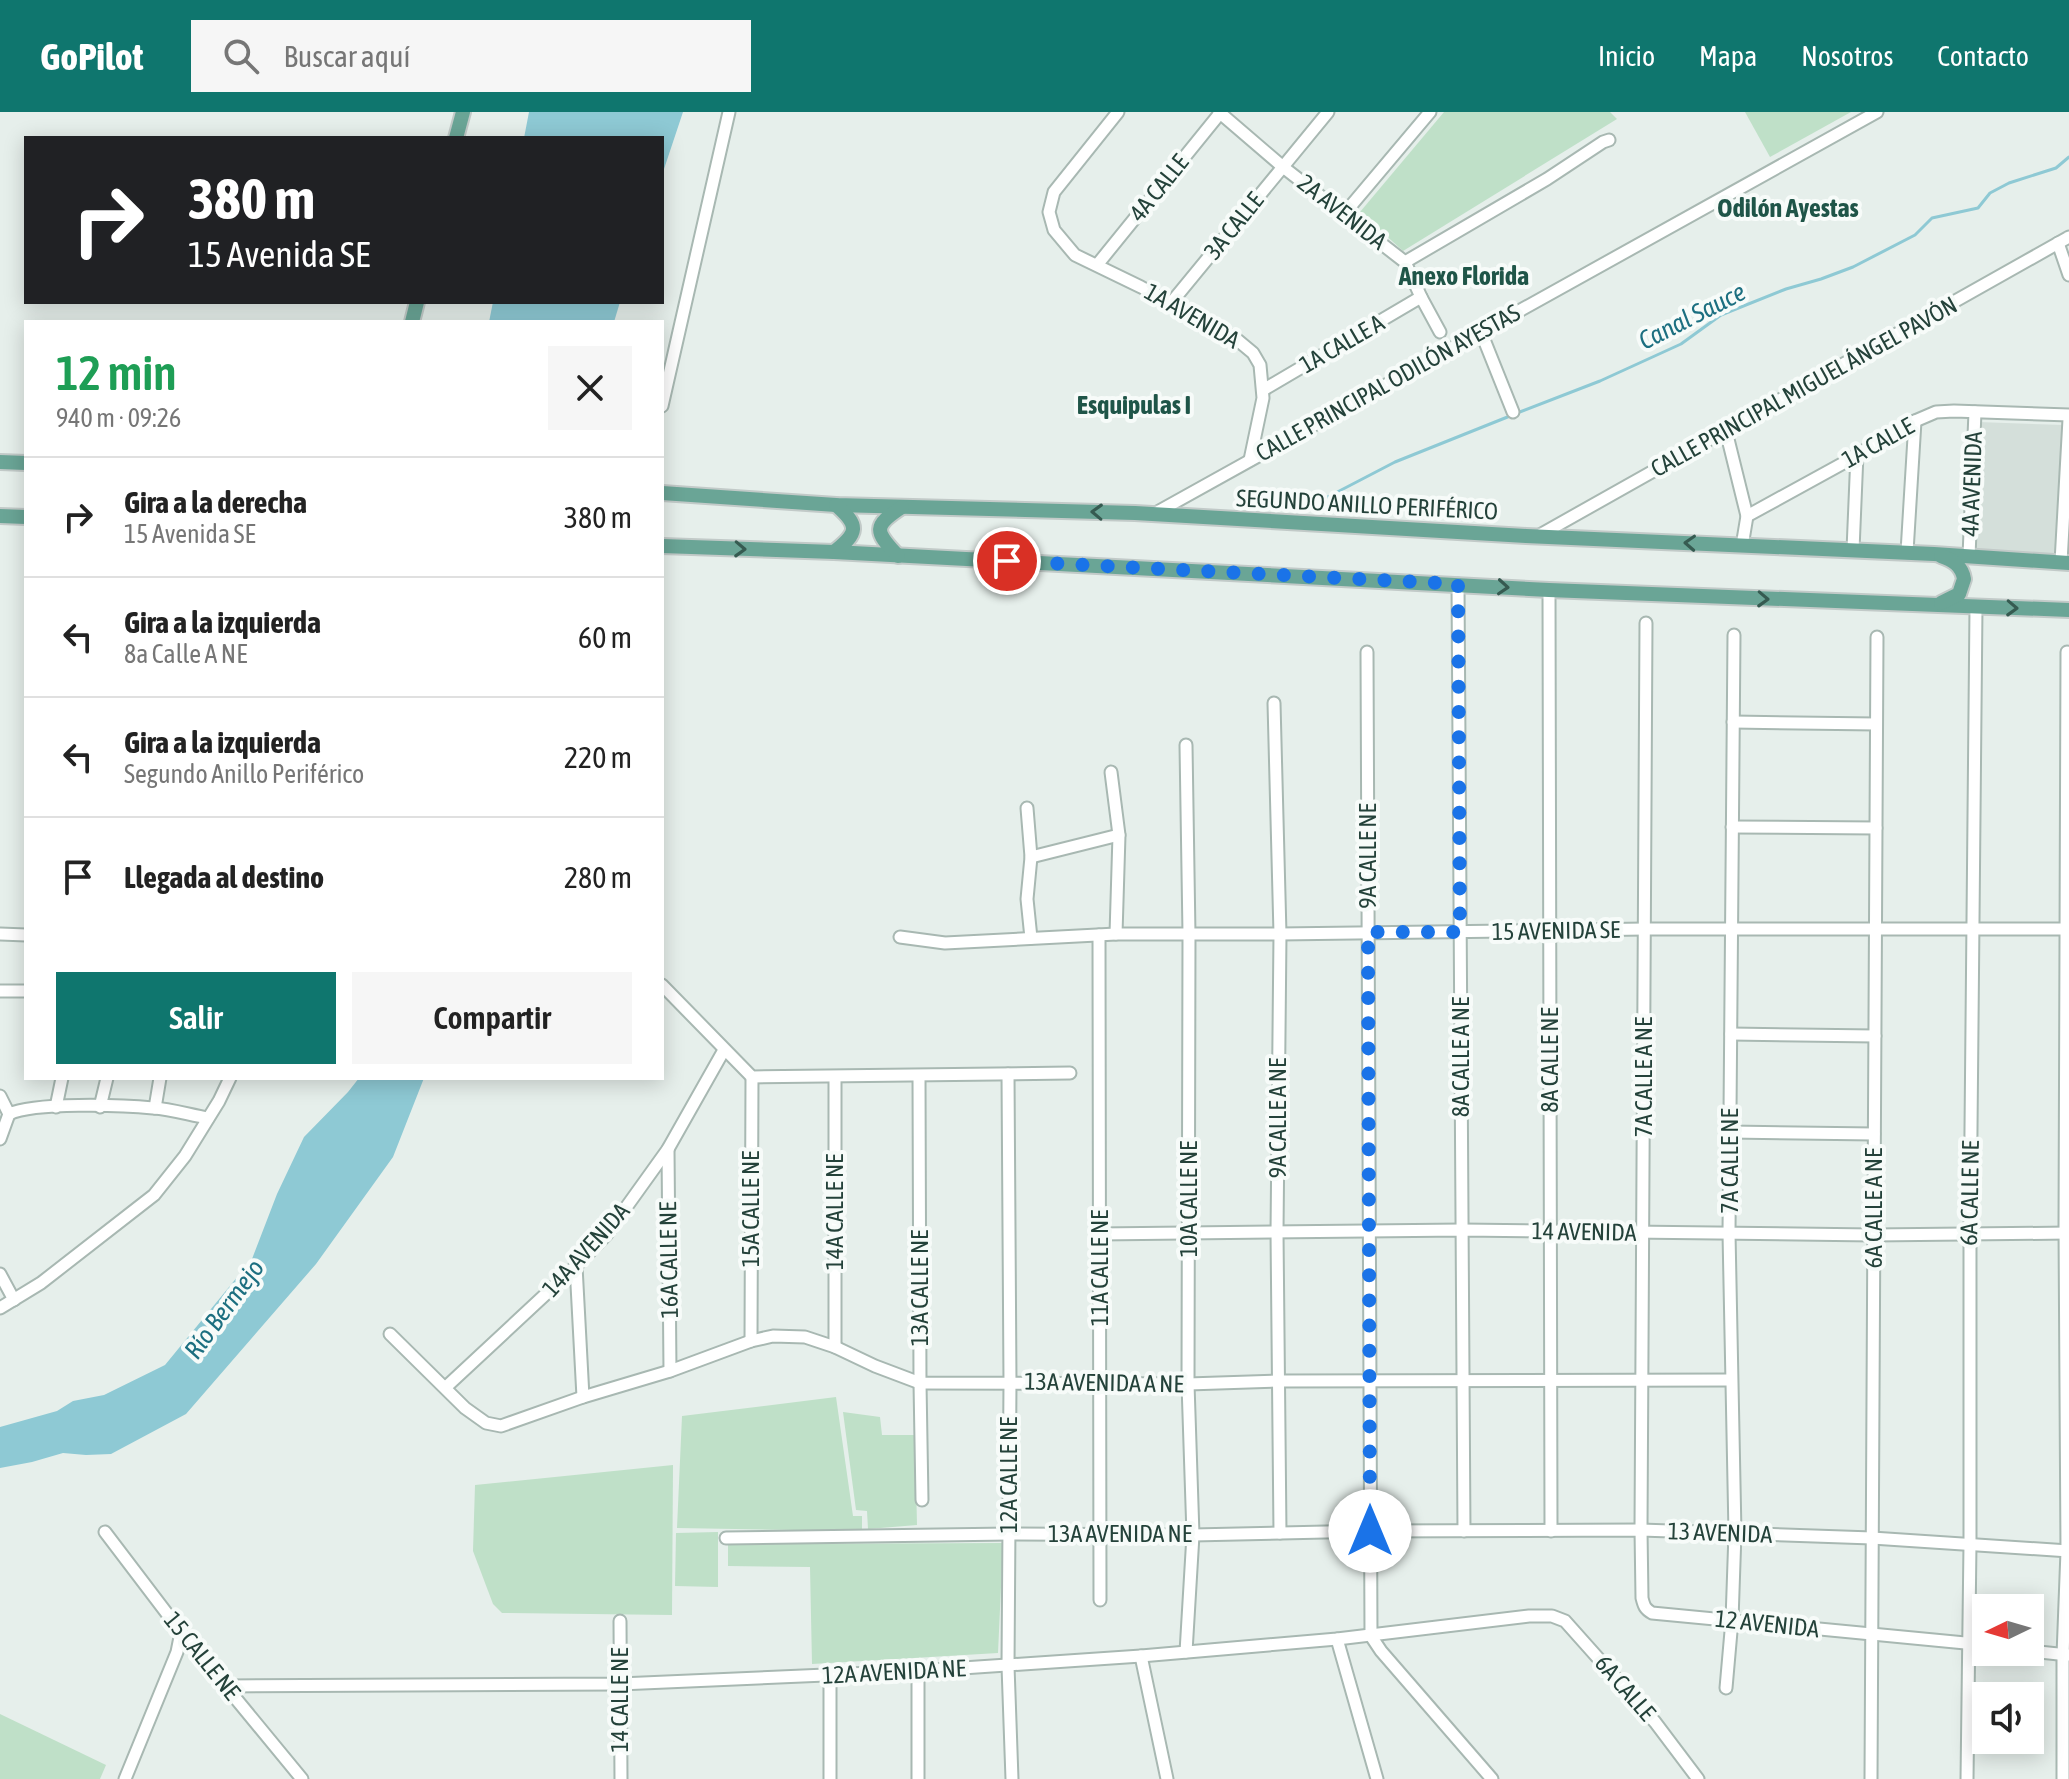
<!DOCTYPE html>
<html lang="es">
<head>
<meta charset="utf-8">
<style>
	body { margin:0; font-family:"Asap Condensed",sans-serif; background:#f6f6f6; color:#222; height:100vh; display:flex; flex-direction:column; font-size:30px; white-space:nowrap }
	* { box-sizing:border-box; margin:0 }
	p { font-size:26px; color:#767676 }
	.icon { flex:none; width:44px; height:44px; fill:none; stroke:currentColor; stroke-width:2; stroke-linecap:round; stroke-linejoin:round }
	.map { position:relative; flex:1; overflow:hidden }
	.panel { position:absolute; left:24px; top:208px; width:640px; height:760px; display:flex; flex-direction:column; background:#fff; border-radius:0px; box-shadow:0 4px 20px #0003 }
	.panel>* { flex:none }
	.banner { position:absolute; left:24px; top:24px; width:640px; height:168px; border-radius:0px; box-shadow:0 4px 20px #0003; background:#202124; color:#fff; overflow:hidden }
	.needle { width:52px; rotate:265deg }
	.buttons { position:absolute; left:1972px; top:1482px; display:grid; gap:16px }
	.buttons a { display:grid; place-items:center; width:72px; height:72px; border-radius:0px; background:#fff; box-shadow:0 4px 20px #0003; font-size:40px }
	.pin { position:absolute; display:grid; place-items:center; width:68px; height:68px; color:#fff; margin:-34px; border:4px solid #fff; border-radius:50%; box-shadow:0 2px 8px #0007 }
	.me { position:absolute; width:88px; margin:-44px; rotate:0deg; stroke-linejoin:round; filter:drop-shadow(0 0 6px #0008) }
	.turn { display:flex; align-items:center; gap:28px; height:168px; padding:0 32px; font-size:36px }
	.turn .icon { width:104px; height:104px; stroke-width:2.5 }
	.turn b { display:block; font-size:56px; line-height:68px }
	.round { display:grid; place-items:center; flex:none; width:84px; height:84px; border-radius:0px; background:#f6f6f6 }
	.headline { display:flex; align-items:center; justify-content:space-between; height:136px; padding:0 32px }
	h1 { font-size:48px; font-weight:600; line-height:60px; color:#1e9e55 }
	.action { display:flex; gap:16px; margin-top:auto; padding:16px 32px }
	.action a { flex:1; height:92px; border-radius:0px; background:#0f766e; color:#fff; font-size:32px; font-weight:600; line-height:92px; text-align:center }
	.action a+a { background:#f6f6f6; color:#222 }
	ul { padding:0; list-style:none }
	li { display:flex; align-items:center; gap:24px; height:120px; padding:0 32px; border-top:2px solid #e0e0e0 }
	li div { flex:1 }
	li b { display:block; font-size:30px }
	li em { font-style:normal }
	header { display:flex; align-items:center; gap:48px; box-sizing:border-box; height:112px; padding:0 40px; background:#0f766e; color:#fff }
	header strong { font-size:38px }
	nav { display:flex; gap:44px; margin-inline-start:auto; font-size:28px }
	.search { width:560px; height:72px; background:#f6f6f6; display:flex; align-items:center; gap:20px; box-sizing:border-box; padding:0 28px; border-radius:0px; color:#767676; font-size:30px }
	.map>svg:first-child { display:block }
	.built { fill:#d4dfda }
	.green { fill:#bfe0c8 }
	.water { fill:#8ec9d4 }
	.lines { fill:none; stroke-linecap:round; stroke-linejoin:round }
	.stream { stroke:#8ec9d4; stroke-width:3 }
	.minor-casing { stroke:#a8b8b2; stroke-width:15 }
	.major-casing { stroke:#c2cac8; stroke-width:18 }
	.minor { stroke:#fff; stroke-width:11 }
	.major { stroke:#6aa596; stroke-width:14 }
	.oneway { stroke:#365b51 }
	.route { stroke:#1a73e8; stroke-width:14; stroke-dasharray:0 25.2 }
	.labels { text-anchor:middle; stroke-width:8; stroke-linejoin:round; paint-order:stroke }
	.street-label { font-size:24px; fill:#24423a; stroke:#f7fbf9 }
	.neighbourhood-label { font-size:26px; font-weight:bold; fill:#1f5548; stroke:#f7fbf9 }
	.water-label { font-size:26px; font-style:italic; fill:#1c6f80; stroke:#f7fbf9 }
</style>
</head>
<body>
<header>
<strong>GoPilot</strong>
<div class="search"><svg class="icon" aria-label="search" viewBox="0 0 24 24"><circle cx="10" cy="10" r="6"/><path d="M15 15l6 6"/></svg>Buscar aquí</div>
<nav><a>Inicio</a><a>Mapa</a><a>Nosotros</a><a>Contacto</a></nav>
</header>
<div class="map">
<svg width="2069" height="1667" viewBox="0 0 2069 1667">
	<rect width="100%" height="100%" fill="#e6efeb"/>
	<!-- built -->
	<polygon class="built" points="1978,310 2064,313 2057,442 1972,437"/>
	<!-- green -->
	<g class="green">
		<polygon points="1444,0 1610,0 1617,7 1403,139 1360,100"/>
		<polygon points="1745,0 1851,0 1770,45"/>
		<polygon points="836,1285 853,1404 862,1404 862,1419 677,1416 682,1304"/>
		<polygon points="843,1300 880,1305 882,1323 915,1323 917,1413 868,1417 867,1399 856,1398"/>
		<polygon points="673,1353 672,1503 502,1501 493,1492 473,1439 475,1373"/>
		<polygon points="718,1420 718,1475 675,1474 676,1421"/>
		<polygon points="1003,1431 998,1541 812,1552 810,1455 728,1454 728,1432"/>
		<polygon points="0,1602 106,1653 100,1667 0,1667"/>
	</g>
	<!-- water -->
	<g class="water">
		<polygon points="529,0 683,0 662,63 662,26 524,26"/>
		<polygon points="493,190 620,190 614,210 489,210"/>
		<polygon points="359,966 424,966 393,1045 316,1152 186,1302 111,1342 86,1343 63,1341 32,1350 0,1356 0,1315 57,1299 73,1289 104,1283 165,1253 252,1147 277,1082 304,1025 348,980"/>
	</g>
	<g class="lines">
		<!-- stream -->
		<g class="stream">
			<polyline points="1517,301 1600,269 1681,232 1721,203 1786,177 1821,167 1853,155 1915,123 1932,106 1978,96 1990,81 2009,71 2056,56 2069,45"/>
			<polyline points="1322,388 1395,350 1510,304"/>
		</g>
		<!-- minor casing -->
		<g class="minor-casing">
			<g id="minor">
				<polyline points="1118,0 1054,80 1049,100 1054,118 1075,143 1141,175 1235,226 1253,241 1260,253 1263,286 1250,348"/>
				<polyline points="1219,0 1283,55 1405,150 1421,185 1440,220"/>
				<polyline points="1344,102 1430,0"/>
				<polyline points="2058,131 2069,163"/>
				<polyline points="1405,150 1547,67 1603,30 1609,28"/>
				<polyline points="1097,153 1221,0"/>
				<polyline points="1171,191 1328,0"/>
				<polyline points="1481,220 1513,300"/>
				<polyline points="1263,278 1421,185"/>
				<polyline points="662,294 729,0"/>
				<polyline points="1726,319 1747,404 1742,434"/>
				<polyline points="1152,403 1877,0"/>
				<polyline points="1747,404 1849,348 1908,312 1936,300 1954,299 2069,303"/>
				<polyline points="1538,424 2069,125"/>
				<polyline points="1853,438 1857,342"/>
				<polyline points="1907,440 1915,309"/>
				<polyline points="1969,444 1975,300"/>
				<polyline points="2061,450 2069,307"/>
				<polyline points="1458,472 1464,1419"/>
				<polyline points="1549,478 1551,1419"/>
				<path d="M1646,511L1641,1418L1642,1486C1644,1494 1645,1497 1652,1501L1986,1533"/>
				<polyline points="1367,540 1371,1524 1381,1539 1492,1667"/>
				<polyline points="1274,591 1280,822 1277,1120 1280,1421"/>
				<polyline points="1733,610 1876,612"/>
				<polyline points="1186,633 1189,822 1188,1272 1193,1423 1186,1540"/>
				<polyline points="1111,660 1119,723 1116,822"/>
				<polyline points="1027,696 1031,745 1027,787 1031,826"/>
				<polyline points="1732,715 1876,716"/>
				<polyline points="1031,745 1119,723"/>
				<polyline points="0,822 26,823"/>
				<polyline points="1099,823 1100,1488"/>
				<polyline points="900,825 945,831 1116,822 1280,822 1645,817 2069,817"/>
				<polyline points="662,873 752,965 1070,961"/>
				<polyline points="0,879 26,879"/>
				<polyline points="1731,922 1875,924"/>
				<polyline points="1008,962 1010,1270 1008,1554 1012,1667"/>
				<polyline points="919,964 920,1271 922,1388"/>
				<polyline points="835,966 835,1235"/>
				<polyline points="0,984 9,1002 0,1027"/>
				<polyline points="56,995 62,966"/>
				<polyline points="100,995 107,966"/>
				<polyline points="155,996 160,966"/>
				<path d="M9,1002C34,990 122,993 153,996C171,997 190,1003 208,1006"/>
				<polyline points="1730,1020 1874,1022"/>
				<polyline points="668,1037 670,1259"/>
				<polyline points="1099,1122 1462,1118 1873,1123 2069,1121"/>
				<polyline points="576,1154 583,1285"/>
				<polyline points="0,1162 14,1188"/>
				<polyline points="0,1196 41,1171 154,1083 185,1044 219,989 230,966"/>
				<polyline points="390,1222 465,1296 486,1311 501,1314 583,1285 670,1259 751,1229 773,1224 805,1225 835,1235 875,1254 920,1271 1188,1272 1278,1269 1731,1268"/>
				<polyline points="751,1229 752,965"/>
				<polyline points="446,1275 576,1154 607,1122 668,1037 724,938"/>
				<polyline points="105,1420 181,1520 302,1667"/>
				<polyline points="726,1426 1009,1422 1193,1423 1370,1419 1641,1418 1872,1426 2069,1439"/>
				<polyline points="620,1509 621,1667"/>
				<polyline points="1337,1527 1377,1667"/>
				<polyline points="2030,1539 2068,1543"/>
				<polyline points="1141,1544 1167,1667"/>
				<polyline points="918,1559 918,1667"/>
				<polyline points="830,1563 830,1667"/>
				<polyline points="227,1574 620,1572 918,1559 1141,1544 1337,1527 1529,1504 1552,1504 1565,1509 1655,1610 1698,1667"/>
				<polyline points="1726,1576 1732,1508 1735,1421 1729,1121 1734,523"/>
				<polyline points="125,1667 177,1540 181,1520"/>
				<polyline points="1871,1667 1877,525"/>
				<polyline points="1967,1667 1970,1432 1970,1121 1976,495"/>
				<polyline points="2063,1667 2063,1543 2067,1439 2065,1116 2067,540"/>
			</g>
		</g>
		<!-- major casing -->
		<g class="major-casing">
			<g id="major">
				<polyline points="456,26 463,0"/>
				<polyline points="412,210 417,190"/>
				<polyline points="0,350 26,351"/>
				<polyline points="662,381 836,393 1135,401 1526,424 1934,442 2069,451"/>
				<polyline points="0,404 26,405"/>
				<polyline points="662,434 834,440 1549,478 2069,498"/>
				<path d="M834,440C858,421 860,414 836,393"/>
				<path d="M898,444C874,419 873,414 902,395"/>
				<path d="M1941,444C1953,448 1962,454 1964,467L1959,482L1941,491"/>
			</g>
		</g>
		<!-- minor -->
		<use href="#minor" class="minor"/>
		<!-- major -->
		<use href="#major" class="major"/>
	</g>
	<!-- one-way arrows -->
	<defs><path id="oneway-chevron" d="M-2-3.5L2.5 0L-2 3.5" fill="none" stroke-width="1.6" stroke-linecap="round" stroke-linejoin="round" transform="scale(2)"/></defs>
	<g class="oneway">
		<use href="#oneway-chevron" transform="translate(1097 400) rotate(-178)"/>
		<use href="#oneway-chevron" transform="translate(1690 431) rotate(-177)"/>
		<use href="#oneway-chevron" transform="translate(740 437) rotate(2)"/>
		<use href="#oneway-chevron" transform="translate(1503 475) rotate(4)"/>
		<use href="#oneway-chevron" transform="translate(1763 487) rotate(2)"/>
		<use href="#oneway-chevron" transform="translate(2012 496) rotate(2)"/>
	</g>
	<g class="lines">
		<!-- route -->
		<polyline class="route" points="1007,449 1458,472 1460,820 1368,820 1370,1419"/>
	</g>
	<g class="labels">
		<!-- street labels -->
		<g class="street-label">
			<text transform="translate(1159 76) rotate(-51)" y="8">4A CALLE</text>
			<text transform="translate(1342 100) rotate(38)" y="8">2A AVENIDA</text>
			<text transform="translate(1234 114) rotate(-51)" y="8">3A CALLE</text>
			<text transform="translate(1192 204) rotate(30)" y="8">1A AVENIDA</text>
			<text transform="translate(1342 232) rotate(-30)" y="8">1A CALLE A</text>
			<text transform="translate(1388 271) rotate(-29)" y="8">CALLE PRINCIPAL ODILÓN AYESTAS</text>
			<text transform="translate(1804 275) rotate(-29)" y="8">CALLE PRINCIPAL MIGUEL ÁNGEL PAVÓN</text>
			<text transform="translate(1878 331) rotate(-29)" y="8">1A CALLE</text>
			<text transform="translate(1972 372) rotate(-88)" y="8">4A AVENIDA</text>
			<text transform="translate(1367 393) rotate(3)" y="8">SEGUNDO ANILLO PERIFÉRICO</text>
			<text transform="translate(1368 744) rotate(-90)" y="8">9A CALLE NE</text>
			<text transform="translate(1556 819) rotate(-1)" y="8">15 AVENIDA SE</text>
			<text transform="translate(1461 945) rotate(-90)" y="8">8A CALLE A NE</text>
			<text transform="translate(1550 948) rotate(-90)" y="8">8A CALLE NE</text>
			<text transform="translate(1644 965) rotate(-90)" y="8">7A CALLE A NE</text>
			<text transform="translate(1278 1006) rotate(-90)" y="8">9A CALLE A NE</text>
			<text transform="translate(1730 1049) rotate(-90)" y="8">7A CALLE NE</text>
			<text transform="translate(1970 1081) rotate(-89)" y="8">6A CALLE NE</text>
			<text transform="translate(1189 1087) rotate(-90)" y="8">10A CALLE NE</text>
			<text transform="translate(1874 1096) rotate(-90)" y="8">6A CALLE A NE</text>
			<text transform="translate(751 1097) rotate(-90)" y="8">15A CALLE NE</text>
			<text transform="translate(835 1100) rotate(-90)" y="8">14A CALLE NE</text>
			<text transform="translate(1584 1120) rotate(1)" y="8">14 AVENIDA</text>
			<text transform="translate(586 1138) rotate(-48)" y="8">14A AVENIDA</text>
			<text transform="translate(669 1148) rotate(-91)" y="8">16A CALLE NE</text>
			<text transform="translate(1100 1156) rotate(-90)" y="8">11A CALLE NE</text>
			<text transform="translate(920 1176) rotate(-90)" y="8">13A CALLE NE</text>
			<text transform="translate(1104 1271) rotate(1)" y="8">13A AVENIDA A NE</text>
			<text transform="translate(1009 1363) rotate(-90)" y="8">12A CALLE NE</text>
			<text transform="translate(1720 1421) rotate(2)" y="8">13 AVENIDA</text>
			<text x="1120" y="1430">13A AVENIDA NE</text>
			<text transform="translate(1767 1512) rotate(6)" y="8">12 AVENIDA</text>
			<text transform="translate(202 1544) rotate(51)" y="8">15 CALLE NE</text>
			<text transform="translate(894 1560) rotate(-3)" y="8">12A AVENIDA NE</text>
			<text transform="translate(1625 1576) rotate(49)" y="8">6A CALLE</text>
			<text transform="translate(620 1588) rotate(-90)" y="8">14 CALLE NE</text>
		</g>
		<!-- neighbourhood labels -->
		<g class="neighbourhood-label">
			<text x="1788" y="105">Odilón Ayestas</text>
			<text x="1464" y="173">Anexo Florida</text>
			<text x="1134" y="302">Esquipulas I</text>
		</g>
		<!-- water labels -->
		<g class="water-label">
			<text transform="translate(1692 204) rotate(-27)" y="9">Canal Sauce</text>
			<text transform="translate(224 1197) rotate(-54)" y="9">Río Bermejo</text>
		</g>
	</g>
</svg>
<div class="buttons">
<a><svg class="needle" viewBox="-14 -14 28 28"><path d="M0-13l5 13h-10z" fill="#e53935"/><path d="M0 13l5-13h-10z" fill="#767676"/></svg></a>
<a><svg class="icon" aria-label="sound" viewBox="0 0 24 24"><path d="M4 9h4l5-4v14l-5-4H4zM17 9q2 3 0 6"/></svg></a>
</div>
<div class="pin" style="left:1007px;top:449px;background:#d93025"><svg class="icon" aria-label="arrive" viewBox="0 0 24 24"><path d="M6 21V4h12l-3 4 3 4H6"/></svg></div>
<svg class="me" style="left:1370px;top:1419px" viewBox="-20 -20 40 40"><circle r="19" fill="#fff"/><path d="M0-13L10 11 0 6-10 11z" fill="#1a73e8"/></svg>
<div class="banner">
<div class="turn"><svg class="icon" aria-label="right" viewBox="0 0 24 24"><path d="M7 20v-9h11M14 6l5 5-5 5"/></svg><div><b>380 m</b>15 Avenida SE</div></div>
</div>
<section class="panel">
<div class="headline"><div><h1>12 min</h1><p>940 m · 09:26</p></div><a class="round"><svg class="icon" aria-label="close" viewBox="0 0 24 24"><path d="M6 6l12 12M18 6L6 18"/></svg></a></div>
<ul>
<li><svg class="icon" aria-label="right" viewBox="0 0 24 24"><path d="M7 20v-9h11M14 6l5 5-5 5"/></svg><div><b>Gira a la derecha</b><p>15 Avenida SE</p></div><em>380 m</em></li>
<li><svg class="icon" aria-label="left" viewBox="0 0 24 24"><path d="M17 20v-9H6M10 6l-5 5 5 5"/></svg><div><b>Gira a la izquierda</b><p>8a Calle A NE</p></div><em>60 m</em></li>
<li><svg class="icon" aria-label="left" viewBox="0 0 24 24"><path d="M17 20v-9H6M10 6l-5 5 5 5"/></svg><div><b>Gira a la izquierda</b><p>Segundo Anillo Periférico</p></div><em>220 m</em></li>
<li><svg class="icon" aria-label="arrive" viewBox="0 0 24 24"><path d="M6 21V4h12l-3 4 3 4H6"/></svg><div><b>Llegada al destino</b></div><em>280 m</em></li>
</ul>
<div class="action"><a>Salir</a><a>Compartir</a></div>
</section>
</div>
</body>
</html>
